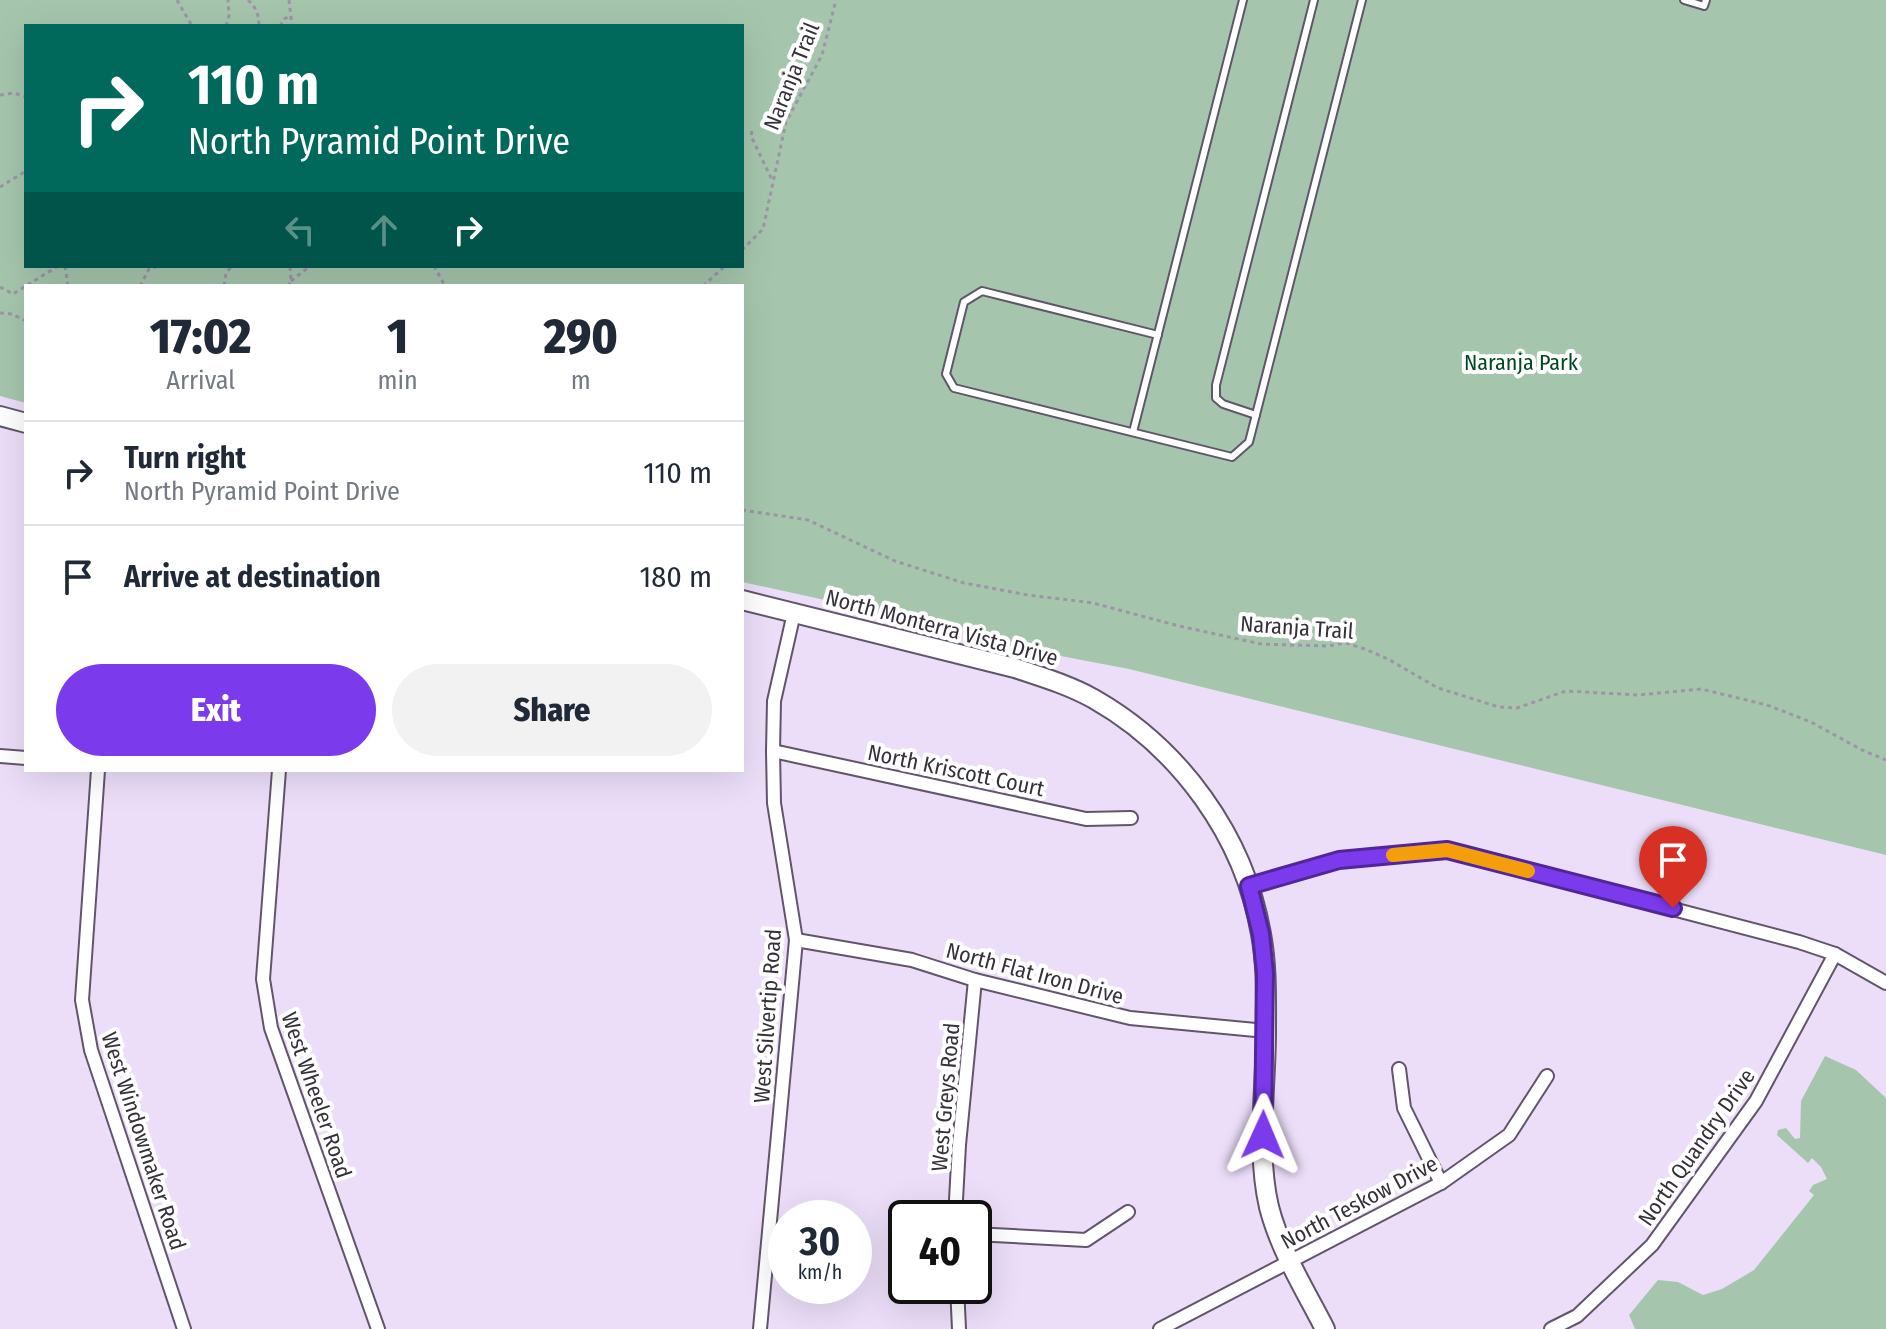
<!DOCTYPE html>
<html lang="en">
<head>
<meta charset="utf-8">
<style>
	body { margin:0; font-family:"Fira Sans Condensed",sans-serif; background:#f2f2f3; color:#1f2937; height:100vh; display:flex; flex-direction:column; font-size:30px; white-space:nowrap }
	* { box-sizing:border-box; margin:0 }
	p { font-size:26px; color:#747a83 }
	.icon { flex:none; width:44px; height:44px; fill:none; stroke:currentColor; stroke-width:2; stroke-linecap:round; stroke-linejoin:round }
	.map { position:relative; flex:1; overflow:hidden }
	.sheet { position:absolute; left:24px; top:284px; width:720px; height:488px; display:flex; flex-direction:column; background:#fff; border-radius:0px; box-shadow:0 8px 32px #0002 }
	.sheet>* { flex:none }
	.hud { position:absolute; left:24px; top:24px; width:720px; height:244px; border-radius:0px; box-shadow:0 8px 32px #0002; background:#00695c; color:#fff; overflow:hidden }
	.speed { position:absolute; left:768px; top:1200px; display:flex; gap:16px; font-size:40px; font-weight:700; text-align:center }
	.speed>* { display:grid; place-content:center; width:104px; height:104px; border-radius:50%; background:#fff; box-shadow:0 8px 32px #0002; line-height:1 }
	.speed small { font-size:20px; font-weight:400 }
	.speed .limit { border:4px solid #111; border-radius:12px; background:#fff; color:#111 }
	.pin { position:absolute; display:grid; place-items:center; width:68px; height:68px; color:#fff; margin:-82px -34px; border-radius:50% 50% 50% 0; rotate:-45deg; box-shadow:0 0 8px #0007 }
	.pin .icon { rotate:45deg }
	.me { position:absolute; width:88px; margin:-44px; rotate:1deg; stroke-linejoin:round; filter:drop-shadow(0 0 6px #0008) }
	.turn { display:flex; align-items:center; gap:28px; height:168px; padding:0 32px; font-size:36px }
	.turn .icon { width:104px; height:104px; stroke-width:2.5 }
	.turn b { display:block; font-size:56px; line-height:68px }
	.lanes { display:flex; align-items:center; height:76px; padding:0 32px; background:#0003; justify-content:center; gap:40px; direction:ltr }
	.lanes .off { opacity:.35 }
	.eta { display:flex; justify-content:space-evenly; align-items:center; height:136px; text-align:center }
	.eta b { font-size:48px; font-weight:800; line-height:56px }
	.primary-button { display:flex; gap:16px; margin-top:auto; padding:16px 32px }
	.primary-button a { flex:1; height:92px; border-radius:48px; background:#7c3aed; color:#fff; font-size:32px; font-weight:800; line-height:92px; text-align:center }
	.primary-button a+a { background:#f2f2f3; color:#1f2937 }
	ul { padding:0; list-style:none }
	li { display:flex; align-items:center; gap:24px; height:104px; padding:0 32px; border-top:2px solid #e0e1e3 }
	li div { flex:1 }
	li b { display:block; font-size:30px }
	li em { font-style:normal }
	.map>svg:first-child { display:block }
	.green { fill:#a5c6ad; fill-rule:evenodd }
	.lines { fill:none; stroke-linecap:round; stroke-linejoin:round }
	.lane-casing { stroke:#61556c; stroke-width:10 }
	.street-casing { stroke:#61556c; stroke-width:16 }
	.secondary-casing { stroke:#61556c; stroke-width:22 }
	.path { stroke:#9e94a8; stroke-width:3; stroke-dasharray:4 4; stroke-linecap:butt }
	.lane { stroke:#fff; stroke-width:6 }
	.street { stroke:#fff; stroke-width:12 }
	.secondary { stroke:#fff; stroke-width:18 }
	.route-casing { stroke:#51269a; stroke-width:20 }
	.route { stroke:#7c3aed; stroke-width:14 }
	.slow { stroke:#f59e0b; stroke-width:14 }
	.labels { text-anchor:middle; stroke-width:8; stroke-linejoin:round; paint-order:stroke }
	.street-label { font-size:22px; fill:#35303a; stroke:#fff }
	.park-label { font-size:22px; fill:#004920; stroke:#fff }
</style>
</head>
<body>
<div class="map">
<svg width="1886" height="1329" viewBox="0 0 1886 1329">
	<rect width="100%" height="100%" fill="#ecdef9"/>
	<!-- green -->
	<g class="green">
		<path d="M0,0H1886V855L1129,669L993,643L946,628L910,623L857,607L742,582V286H26V403L0,396ZM26,26H742V266H26Z"/>
		<polygon points="1825,1056 1856,1070 1886,1098 1886,1329 1635,1329 1629,1315 1658,1280 1678,1282 1703,1295 1722,1289 1754,1270 1814,1195 1809,1191 1813,1185 1827,1179 1821,1167 1812,1158 1808,1163 1777,1135 1778,1130 1786,1128 1795,1139 1800,1138 1801,1101"/>
	</g>
	<g class="lines">
		<!-- lane casing -->
		<g class="lane-casing">
			<g id="lane">
				<polyline points="1684,0 1704,6 1706,0"/>
				<polyline points="1158,335 982,291 964,302 946,374 954,388 1232,457 1249,442 1362,0"/>
				<polyline points="1256,415 1223,404 1216,398 1216,385 1314,0"/>
				<polyline points="1133,432 1243,0"/>
			</g>
		</g>
		<!-- street casing -->
		<g class="street-casing">
			<g id="street">
				<polyline points="773,751 1086,819 1131,818"/>
				<polyline points="0,756 26,758"/>
				<polyline points="98,770 82,1000 91,1050 184,1329"/>
				<polyline points="279,770 263,979 271,1028 378,1329"/>
				<polyline points="1249,886 1339,860 1447,850 1799,942 1835,954 1886,983"/>
				<polyline points="796,940 912,960 975,980 1130,1018 1266,1031"/>
				<polyline points="1399,1069 1404,1108 1441,1183"/>
				<polyline points="955,1218 959,1145 975,980"/>
				<polyline points="974,1234 1086,1240 1128,1212"/>
				<polyline points="957,1286 959,1329"/>
				<polyline points="760,1329 796,940 774,803 773,751 774,701 794,613"/>
				<polyline points="1160,1329 1441,1183 1509,1135 1547,1076"/>
				<polyline points="1551,1329 1577,1316 1652,1245 1756,1101 1835,954"/>
			</g>
		</g>
		<!-- secondary casing -->
		<g class="secondary-casing">
			<g id="secondary">
				<polyline points="0,416 26,423"/>
				<path d="M742,600L1015,668C1042,677 1069,685 1094,699C1180,748 1244,836 1261,934C1267,966 1266,999 1266,1031C1266,1089 1256,1151 1269,1207C1280,1250 1305,1290 1325,1329"/>
			</g>
		</g>
		<!-- path -->
		<g class="path">
			<polyline points="177,0 192,26"/>
			<path d="M248,0C256,7 259,15 259,26"/>
			<polyline points="289,0 292,26"/>
			<polyline points="226,26 229,16 228,0"/>
			<polyline points="280,26 284,19 290,16"/>
			<polyline points="0,95 14,93 26,97"/>
			<polyline points="752,131 751,136 773,182"/>
			<polyline points="0,187 26,171"/>
			<polyline points="742,250 763,229 786,122 822,55 836,0"/>
			<polyline points="65,266 68,286"/>
			<polyline points="434,266 445,286"/>
			<polyline points="291,281 310,266"/>
			<polyline points="140,286 149,269 159,266"/>
			<polyline points="224,286 226,273 232,266"/>
			<polyline points="288,286 291,281 290,266"/>
			<polyline points="703,286 725,266"/>
			<polyline points="0,287 13,294 58,266"/>
			<polyline points="0,313 12,314 26,321"/>
			<polyline points="742,510 808,520 895,561 964,583 1028,595 1093,603 1179,626 1261,644 1327,646 1346,643 1365,649 1388,659 1438,688 1499,707 1517,708 1566,691 1638,695 1701,689 1767,705 1811,722 1862,750 1886,760"/>
		</g>
		<!-- lane -->
		<use href="#lane" class="lane"/>
		<!-- street -->
		<use href="#street" class="street"/>
		<!-- secondary -->
		<use href="#secondary" class="secondary"/>
	</g>
	<g class="lines">
		<!-- route casing -->
		<g class="route-casing">
			<polyline id="route" points="1263,1135 1265,973 1261,934 1249,886 1339,860 1447,850 1673,908"/>
		</g>
		<!-- route -->
		<use href="#route" class="route"/>
		<!-- slow -->
		<polyline class="slow" points="1393,855 1447,850 1528,871"/>
	</g>
	<g class="labels">
		<!-- street labels -->
		<g class="street-label">
			<text transform="translate(791 76) rotate(-68)" y="8">Naranja Trail</text>
			<text transform="translate(942 627) rotate(15)" y="8">North Monterra Vista Drive</text>
			<text transform="translate(1297 627) rotate(4)" y="8">Naranja Trail</text>
			<text transform="translate(956 770) rotate(12)" y="8">North Kriscott Court</text>
			<text transform="translate(1035 973) rotate(15)" y="8">North Flat Iron Drive</text>
			<text transform="translate(767 1016) rotate(-86)" y="8">West Silvertip Road</text>
			<text transform="translate(317 1095) rotate(71)" y="8">West Wheeler Road</text>
			<text transform="translate(945 1097) rotate(-85)" y="8">West Greys Road</text>
			<text transform="translate(144 1141) rotate(72)" y="8">West Windowmaker Road</text>
			<text transform="translate(1696 1147) rotate(-55)" y="8">North Quandry Drive</text>
			<text transform="translate(1359 1202) rotate(-28)" y="8">North Teskow Drive</text>
		</g>
		<!-- park labels -->
		<g class="park-label">
			<text x="1521" y="370">Naranja Park</text>
		</g>
	</g>
</svg>
<div class="speed"><div>30<small>km/h</small></div><div class="limit">40</div></div>
<div class="pin" style="left:1673px;top:908px;background:#d93025"><svg class="icon" aria-label="arrive" viewBox="0 0 24 24"><path d="M6 21V4h12l-3 4 3 4H6"/></svg></div>
<svg class="me" style="left:1263px;top:1135px" viewBox="-20 -20 40 40"><path d="M0-17L14 15 0 8-14 15z" fill="#7c3aed" stroke="#fff" stroke-width="4"/></svg>
<div class="hud">
<div class="turn"><svg class="icon" aria-label="right" viewBox="0 0 24 24"><path d="M7 20v-9h11M14 6l5 5-5 5"/></svg><div><b>110 m</b>North Pyramid Point Drive</div></div>
<div class="lanes"><svg class="icon off" aria-label="left" viewBox="0 0 24 24"><path d="M17 20v-9H6M10 6l-5 5 5 5"/></svg><svg class="icon off" aria-label="ahead" viewBox="0 0 24 24"><path d="M12 20V5M6 11l6-6 6 6"/></svg><svg class="icon" aria-label="right" viewBox="0 0 24 24"><path d="M7 20v-9h11M14 6l5 5-5 5"/></svg></div>
</div>
<section class="sheet">
<div class="eta">
<div><b>17:02</b><p>Arrival</p></div>
<div><b>1</b><p>min</p></div>
<div><b>290</b><p>m</p></div>
</div>
<ul>
<li><svg class="icon" aria-label="right" viewBox="0 0 24 24"><path d="M7 20v-9h11M14 6l5 5-5 5"/></svg><div><b>Turn right</b><p>North Pyramid Point Drive</p></div><em>110 m</em></li>
<li><svg class="icon" aria-label="arrive" viewBox="0 0 24 24"><path d="M6 21V4h12l-3 4 3 4H6"/></svg><div><b>Arrive at destination</b></div><em>180 m</em></li>
</ul>
<div class="primary-button"><a>Exit</a><a>Share</a></div>
</section>
</div>
</body>
</html>
